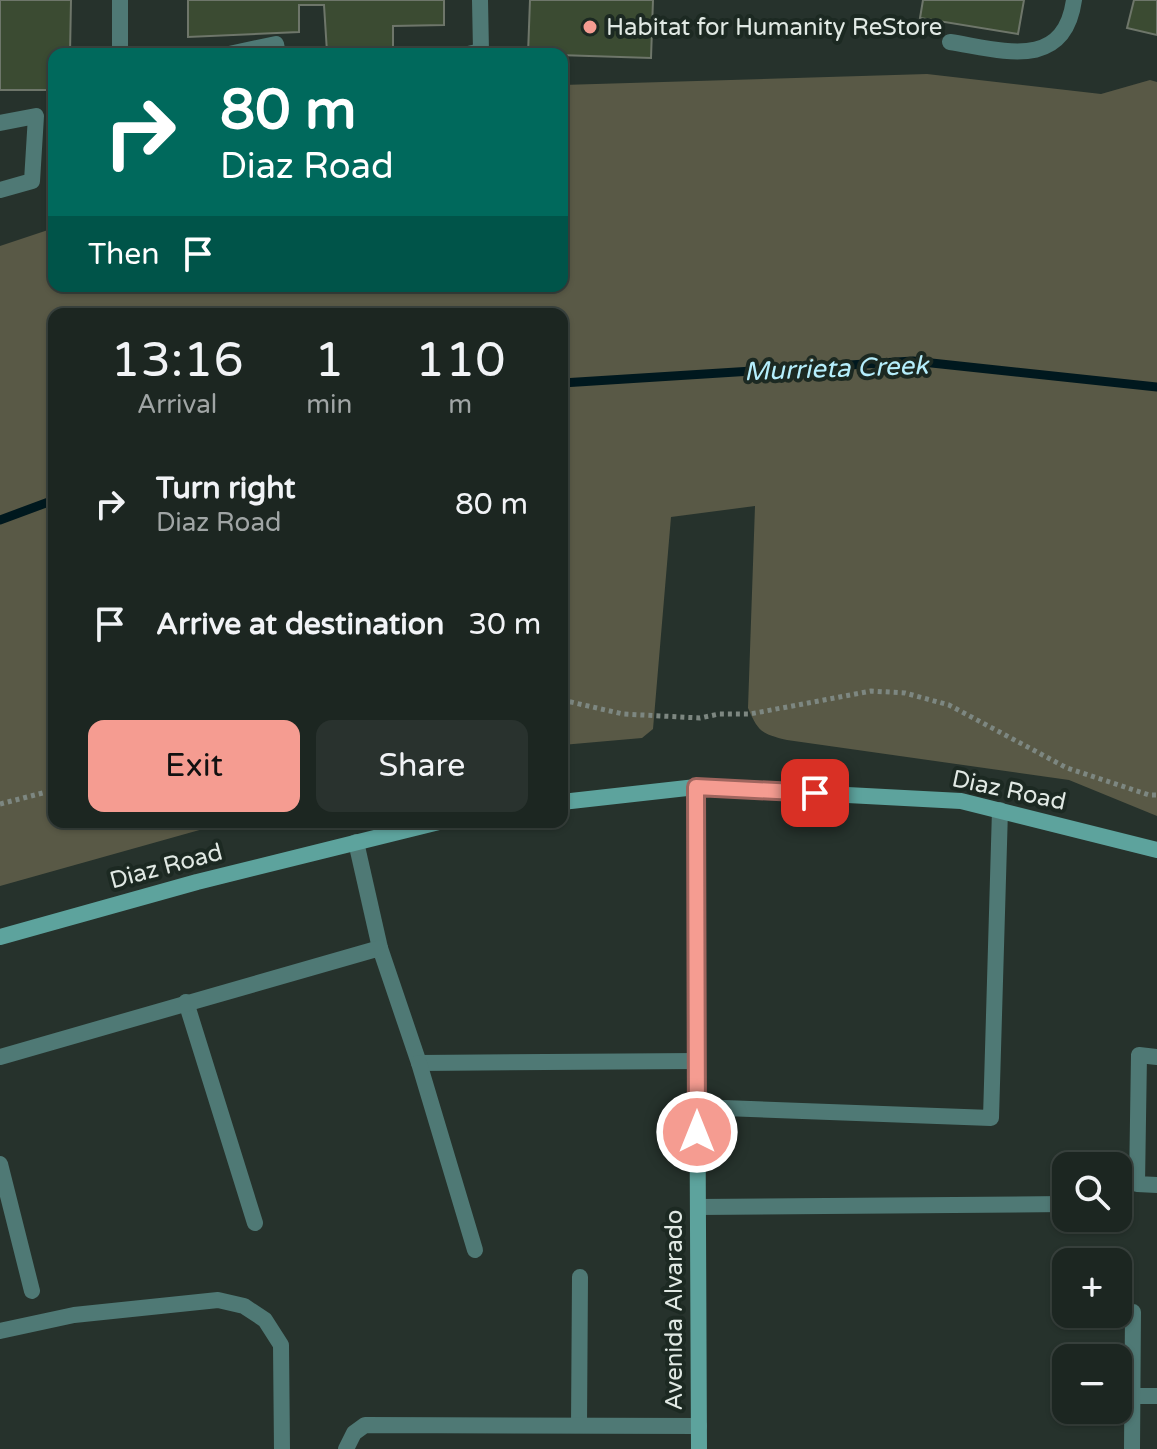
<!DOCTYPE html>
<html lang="en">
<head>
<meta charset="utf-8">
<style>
	body { margin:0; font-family:"Varela Round",sans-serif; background:#29322e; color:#f1f3f6; height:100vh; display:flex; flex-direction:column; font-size:30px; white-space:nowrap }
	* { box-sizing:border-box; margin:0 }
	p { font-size:26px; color:#a0a5a5 }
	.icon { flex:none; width:44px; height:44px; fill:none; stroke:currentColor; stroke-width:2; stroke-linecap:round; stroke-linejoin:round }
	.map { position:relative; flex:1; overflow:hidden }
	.side { position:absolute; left:48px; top:308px; width:520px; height:520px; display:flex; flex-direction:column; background:#1c2621; border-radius:16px; box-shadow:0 2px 6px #0004,0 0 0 2px #3a433f }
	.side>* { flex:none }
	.guide { position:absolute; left:48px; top:48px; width:520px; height:244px; border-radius:16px; box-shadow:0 2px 6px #0004,0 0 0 2px #3a433f; background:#00695c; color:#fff; overflow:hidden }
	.buttons { position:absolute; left:1052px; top:1152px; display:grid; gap:16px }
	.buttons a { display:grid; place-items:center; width:80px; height:80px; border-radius:16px; background:#1c2621; box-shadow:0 2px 6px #0004,0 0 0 2px #3a433f; font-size:40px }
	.pin { position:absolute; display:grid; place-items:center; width:68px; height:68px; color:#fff; margin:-34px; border-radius:16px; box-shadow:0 4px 12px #0006 }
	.me { position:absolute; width:88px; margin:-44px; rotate:0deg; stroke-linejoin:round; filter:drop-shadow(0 0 6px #0008) }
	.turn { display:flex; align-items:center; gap:28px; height:168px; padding:0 40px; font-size:36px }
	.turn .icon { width:104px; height:104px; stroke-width:2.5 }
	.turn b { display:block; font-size:56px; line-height:68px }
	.then { display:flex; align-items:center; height:76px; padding:0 40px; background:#0003; gap:16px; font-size:30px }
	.eta { display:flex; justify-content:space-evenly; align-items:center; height:136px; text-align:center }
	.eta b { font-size:48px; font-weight:600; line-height:56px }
	.action { display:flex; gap:16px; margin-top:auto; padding:16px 40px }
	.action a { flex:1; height:92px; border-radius:16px; background:#f59c91; color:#111; font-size:32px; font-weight:600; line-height:92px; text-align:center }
	.action a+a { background:#29322e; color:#f1f3f6 }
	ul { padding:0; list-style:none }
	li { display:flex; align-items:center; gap:24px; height:120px; padding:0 40px }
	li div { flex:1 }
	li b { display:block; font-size:30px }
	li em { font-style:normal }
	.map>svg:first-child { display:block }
	.green { fill:#595946 }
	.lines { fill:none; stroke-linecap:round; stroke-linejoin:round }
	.stream { stroke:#00181e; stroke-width:9 }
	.building { fill:#3b4b32; stroke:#6e766a; stroke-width:2 }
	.path { stroke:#7d8781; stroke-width:5; stroke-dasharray:4 4; stroke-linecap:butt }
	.lane { stroke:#4f7975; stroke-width:16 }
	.secondary { stroke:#5da39d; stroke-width:16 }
	.route-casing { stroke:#9f655e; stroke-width:20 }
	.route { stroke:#f59c91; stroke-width:14 }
	.poi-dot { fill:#f59c91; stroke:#1c2922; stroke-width:3 }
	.labels { text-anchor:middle; stroke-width:8; stroke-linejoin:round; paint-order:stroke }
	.poi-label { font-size:24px; fill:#e1e9e4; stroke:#1c2922; text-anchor:start }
	.street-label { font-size:24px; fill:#e1e9e4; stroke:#1c2922 }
	.water-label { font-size:26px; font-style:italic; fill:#b5eefc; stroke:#1c2922 }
</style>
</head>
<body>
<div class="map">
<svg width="1157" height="1449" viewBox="0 0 1157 1449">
	<rect width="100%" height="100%" fill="#26322c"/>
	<!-- green -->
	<path class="green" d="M927,74L1101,94L1150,80L1157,82V816L1069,780L787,740C761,734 758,731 748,708L755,506L671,517L653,729L642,738L562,745V314H54V822H228L0,886V246L54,228V286H562V85Z"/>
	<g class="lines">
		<!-- stream -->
		<g class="stream">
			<polyline points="562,383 913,361 1157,387"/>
			<polyline points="0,520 54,500"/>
		</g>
	</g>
	<!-- building -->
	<g class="building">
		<polygon points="0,0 71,0 70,54 54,54 54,90 0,90"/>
		<polygon points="188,0 444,0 444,25 393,26 393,51 327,52 324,5 299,5 299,32 188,37"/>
		<polygon points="530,0 653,0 651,58 528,54"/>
		<polygon points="923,0 1024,0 1018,34 920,18"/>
		<polygon points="1134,0 1157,0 1157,35 1127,28"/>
	</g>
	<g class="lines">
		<!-- path -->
		<g class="path">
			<polyline points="562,700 623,714 700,718 719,714 750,714 871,691 905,693 949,705 1067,768 1149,795 1157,795"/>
			<polyline points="0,804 54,790"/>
		</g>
		<!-- lane -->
		<g class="lane">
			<path d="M950,42C1001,50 1064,72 1074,0"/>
			<polyline points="120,54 120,0"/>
			<polyline points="229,54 276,44 278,54"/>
			<polyline points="468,54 481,51 480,0"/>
			<polyline points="0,123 36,116 32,181 0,190"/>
			<polyline points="356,842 380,948"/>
			<polyline points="186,1002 255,1223"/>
			<polyline points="0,1057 380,948 419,1063 697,1061"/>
			<polyline points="1157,1057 1139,1055 1137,1184 1157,1185"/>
			<polyline points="419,1063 475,1250"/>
			<polyline points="697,1107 991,1118 1000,810"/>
			<polyline points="0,1164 32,1291"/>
			<polyline points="698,1207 1066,1204"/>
			<polyline points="0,1331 74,1315 218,1300 244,1306 265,1320 281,1345 282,1449"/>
			<polyline points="1132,1396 1157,1396"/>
			<polyline points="579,1425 580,1277"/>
			<polyline points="346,1449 354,1433 365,1425 699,1426"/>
			<polyline points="1132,1449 1133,1312"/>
		</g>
		<!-- secondary -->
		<g class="secondary">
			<polyline points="696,787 699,1449"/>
			<polyline points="562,802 696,787 961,801 1157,850"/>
			<polyline points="0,937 197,882 439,822"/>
		</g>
	</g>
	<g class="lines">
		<!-- route casing -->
		<g class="route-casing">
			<polyline id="route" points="697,1132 696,787 815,793"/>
		</g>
		<!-- route -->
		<use href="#route" class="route"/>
	</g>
	<!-- markers -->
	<circle class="poi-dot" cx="590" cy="27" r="8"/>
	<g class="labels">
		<!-- poi labels -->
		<g class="poi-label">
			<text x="606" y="35">Habitat for Humanity ReStore</text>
		</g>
		<!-- street labels -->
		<g class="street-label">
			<text transform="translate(1009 790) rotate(12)" y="8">Diaz Road</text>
			<text transform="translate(166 866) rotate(-15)" y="8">Diaz Road</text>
			<text transform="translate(674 1310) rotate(-90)" y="8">Avenida Alvarado</text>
		</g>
		<!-- water labels -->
		<g class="water-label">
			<text transform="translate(836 368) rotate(-2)" y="9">Murrieta Creek</text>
		</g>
	</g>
</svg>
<div class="buttons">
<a><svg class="icon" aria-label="search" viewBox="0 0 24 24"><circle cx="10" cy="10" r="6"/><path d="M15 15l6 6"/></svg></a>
<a>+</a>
<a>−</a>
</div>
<div class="pin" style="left:815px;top:793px;background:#d93025"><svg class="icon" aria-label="arrive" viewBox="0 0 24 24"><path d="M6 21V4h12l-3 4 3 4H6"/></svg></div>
<svg class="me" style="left:697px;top:1132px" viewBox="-20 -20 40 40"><circle r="17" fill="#f59c91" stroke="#fff" stroke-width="3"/><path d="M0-11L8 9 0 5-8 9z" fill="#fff"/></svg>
<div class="guide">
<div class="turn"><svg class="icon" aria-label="right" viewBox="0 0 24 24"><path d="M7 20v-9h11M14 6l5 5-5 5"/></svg><div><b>80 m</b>Diaz Road</div></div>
<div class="then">Then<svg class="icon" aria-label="arrive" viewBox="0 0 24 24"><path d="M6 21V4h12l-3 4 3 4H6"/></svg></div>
</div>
<section class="side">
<div class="eta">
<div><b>13:16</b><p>Arrival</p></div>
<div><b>1</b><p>min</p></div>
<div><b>110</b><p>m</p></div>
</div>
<ul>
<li><svg class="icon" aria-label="right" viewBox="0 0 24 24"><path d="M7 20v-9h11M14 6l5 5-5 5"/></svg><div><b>Turn right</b><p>Diaz Road</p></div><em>80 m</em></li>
<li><svg class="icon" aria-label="arrive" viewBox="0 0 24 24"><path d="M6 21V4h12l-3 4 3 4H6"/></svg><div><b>Arrive at destination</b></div><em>30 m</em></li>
</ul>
<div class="action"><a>Exit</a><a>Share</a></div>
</section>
</div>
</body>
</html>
